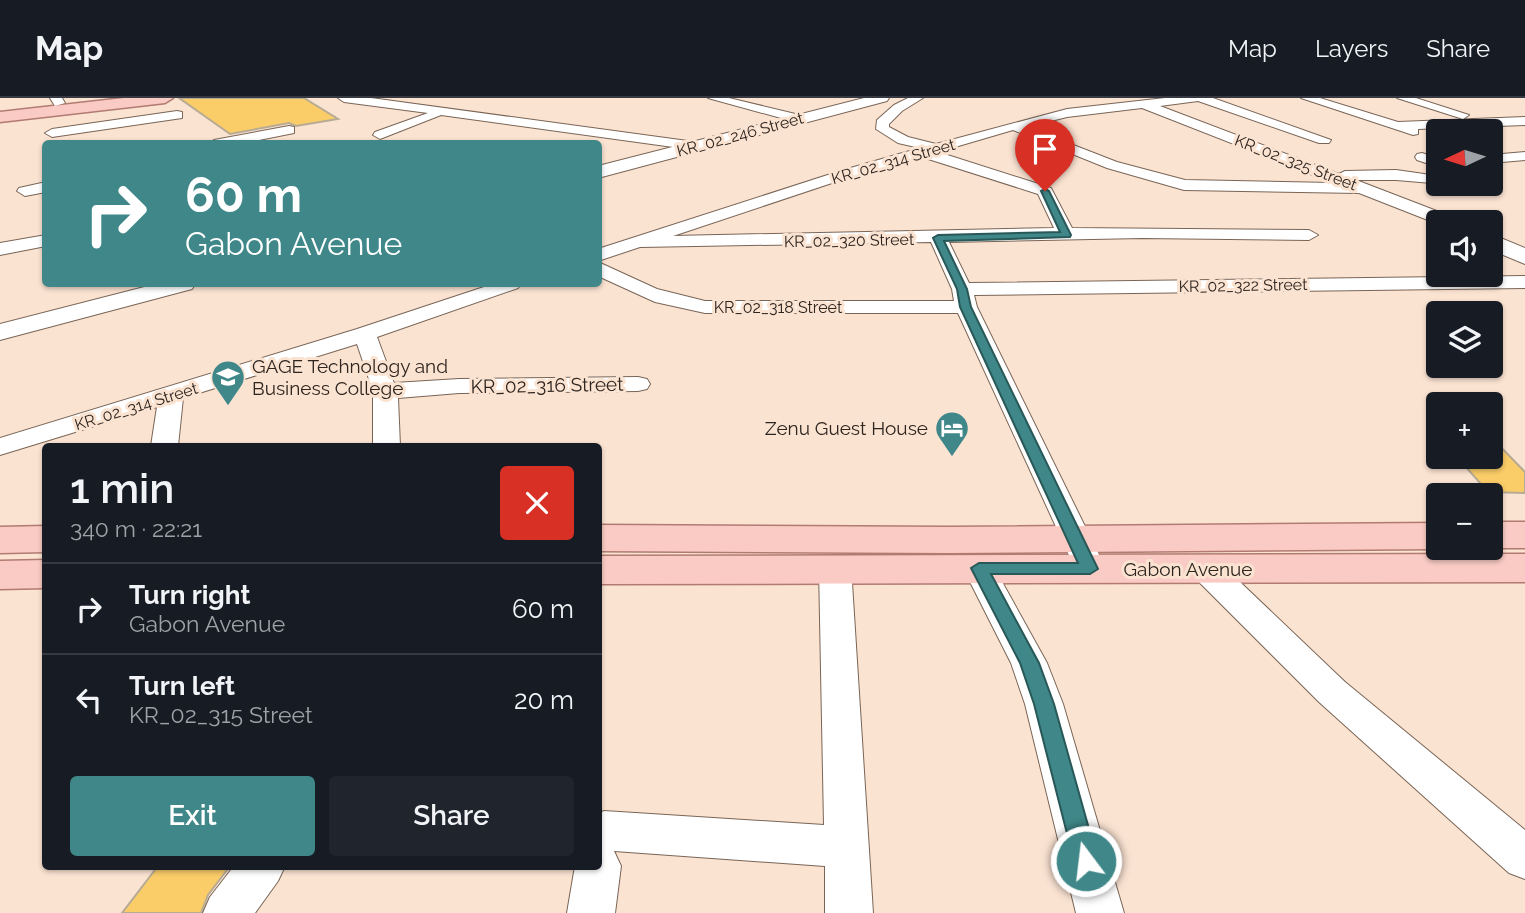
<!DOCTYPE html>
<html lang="en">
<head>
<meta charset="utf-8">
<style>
	body { margin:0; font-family:Raleway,sans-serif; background:#20242c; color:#f1f3f6; height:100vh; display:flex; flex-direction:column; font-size:26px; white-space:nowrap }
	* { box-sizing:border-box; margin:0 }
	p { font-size:23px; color:#9ea1a6 }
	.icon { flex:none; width:38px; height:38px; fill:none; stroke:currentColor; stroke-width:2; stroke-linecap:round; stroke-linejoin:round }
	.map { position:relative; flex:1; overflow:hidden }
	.drawer { position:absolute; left:42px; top:345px; width:560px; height:427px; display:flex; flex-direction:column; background:#171b24; border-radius:7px; box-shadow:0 2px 5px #0004 }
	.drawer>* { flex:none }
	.guide { position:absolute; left:42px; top:42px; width:560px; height:147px; border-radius:7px; box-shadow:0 2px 5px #0004; background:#3f8788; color:#fff; overflow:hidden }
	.needle { width:46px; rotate:266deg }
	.tools { position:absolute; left:1426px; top:21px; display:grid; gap:14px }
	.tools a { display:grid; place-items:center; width:77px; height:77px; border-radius:7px; background:#171b24; box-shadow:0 2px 5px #0004; font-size:35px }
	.pin { position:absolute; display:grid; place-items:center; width:60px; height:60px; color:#fff; margin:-72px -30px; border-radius:50% 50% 50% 0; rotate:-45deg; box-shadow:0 0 7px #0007 }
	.pin .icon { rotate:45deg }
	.me { position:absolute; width:77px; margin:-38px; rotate:345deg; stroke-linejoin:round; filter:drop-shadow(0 0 5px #0008) }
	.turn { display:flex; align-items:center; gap:24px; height:147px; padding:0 28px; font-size:32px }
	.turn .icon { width:91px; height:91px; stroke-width:2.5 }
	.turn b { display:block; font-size:49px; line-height:60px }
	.round { display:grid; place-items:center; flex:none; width:74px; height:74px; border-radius:7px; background:#20242c }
	.summary { display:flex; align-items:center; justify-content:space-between; height:119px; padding:0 28px }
	h1 { font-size:42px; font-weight:600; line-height:52px }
	.cta { display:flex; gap:14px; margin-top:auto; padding:14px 28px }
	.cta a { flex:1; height:80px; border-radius:7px; background:#3f8788; color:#fff; font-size:28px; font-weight:600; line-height:80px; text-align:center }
	.cta a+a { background:#20242c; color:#f1f3f6 }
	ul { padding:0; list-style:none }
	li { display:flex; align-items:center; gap:21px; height:91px; padding:0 28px; border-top:2px solid #363941 }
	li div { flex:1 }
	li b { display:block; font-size:26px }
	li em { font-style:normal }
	header { display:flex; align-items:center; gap:42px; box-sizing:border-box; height:98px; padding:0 35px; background:#171b24; border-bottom:2px solid #363941 }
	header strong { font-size:33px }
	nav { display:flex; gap:38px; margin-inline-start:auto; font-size:24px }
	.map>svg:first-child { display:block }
	.building { fill:#fbcd68; stroke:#b7ab94; stroke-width:2 }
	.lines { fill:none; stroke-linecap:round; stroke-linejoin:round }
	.minor-casing { stroke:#796556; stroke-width:2 }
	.tertiary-casing { stroke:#796556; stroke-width:2 }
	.primary-casing { stroke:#b17b71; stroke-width:3 }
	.minor { fill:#fff; fill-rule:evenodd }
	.tertiary { fill:#fff; fill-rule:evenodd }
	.primary { fill:#facbc4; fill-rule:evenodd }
	.route { fill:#3f8788; stroke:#295858; stroke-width:2 }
	.labels { text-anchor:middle; stroke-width:6; stroke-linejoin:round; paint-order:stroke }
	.far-street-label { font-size:16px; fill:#2e251f; stroke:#fbe3d2 }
	.poi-label { font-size:19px; fill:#2e251f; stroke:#fbe3d2; text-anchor:start }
	.street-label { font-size:19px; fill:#2e251f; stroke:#fbe3d2 }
</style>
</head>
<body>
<header>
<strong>Map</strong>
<nav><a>Map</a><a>Layers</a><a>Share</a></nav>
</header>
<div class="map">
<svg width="1525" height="815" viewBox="0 0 1525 815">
	<rect width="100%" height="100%" fill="#fbe3d2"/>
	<!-- building -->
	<g class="building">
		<polygon points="179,0 304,0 338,21 296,28 289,25 230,36"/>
		<polygon points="1491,339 1525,374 1525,395 1488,394 1457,359 1491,359"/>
		<polygon points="158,768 230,768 208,797 201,815 122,815"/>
	</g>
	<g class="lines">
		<!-- minor casing -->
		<g class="minor-casing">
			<g id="minor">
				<polygon points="50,0 62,0 65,5 55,8"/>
				<polygon points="338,0 371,0 695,44 702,48 695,52 441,17 380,41 373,37 375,34 428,15 344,4"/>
				<polygon points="708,0 729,0 804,18 805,21 799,25"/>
				<path d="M908,0H923L902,13L889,26V29L908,39L936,46L1067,11L1165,0H1213L1331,42L1329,45H1319L1198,3L1160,8L1339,76L1345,73L1396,72L1438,78V86H1444L1396,82H1356L1455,120L1458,124L1438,126L1359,95L1184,92L1107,70L1013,32L938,54L1051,90L1072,130L1309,132L1318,137L1309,142L1142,140L949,144L969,185L1525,178V190L974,197L977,209L1106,471L1101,479L1090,482L1079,479L958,215H705L655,204L598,178V164L657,191L705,203H954L952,191L931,144L640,149L598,163V151L840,73L920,50L898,45L876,31L877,22L894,7ZM1142,10L1333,85L1185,82L1117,64L1027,29L1067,19ZM922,59L1038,96L1054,130L673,138L850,79Z"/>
				<polygon points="1301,0 1320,0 1398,24 1525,19 1525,27 1418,31 1418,36 1413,37"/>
				<polygon points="1397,0 1416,0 1469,17 1463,21"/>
				<polygon points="177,13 182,14 182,20 52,39 45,35 52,31"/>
				<polygon points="289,28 294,29 294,35 239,46 207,46 214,42"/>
				<polygon points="1525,54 1525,62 1491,65 1491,57"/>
				<polygon points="1422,55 1438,60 1438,69 1417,62 1415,59 1417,56"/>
				<polygon points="46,84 46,94 25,98 17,93 19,90"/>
				<polygon points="46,137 46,148 0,157 0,145"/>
				<polygon points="493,186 521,186 518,190 377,239 394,285 459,281 638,279 647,281 650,286 647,291 638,293 459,295 398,300 400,348 373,348 373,293 357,246 183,300 178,348 151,348 157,309 0,357 0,340 357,231"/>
				<polygon points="835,458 846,461 851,469 873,815 825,815 825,768 614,753 621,768 615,815 567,815 575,768 598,768 598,716 604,713 824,727 819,469 824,461"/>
				<polygon points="979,459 990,462 1047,565 1063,606 1124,815 1076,815 1025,606 1011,565 963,470 968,462"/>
				<polygon points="1207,461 1219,464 1345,584 1525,732 1525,781 1509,775 1319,604 1195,480 1191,472 1195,464"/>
				<polygon points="234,768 285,768 278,783 255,815 203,815 210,799"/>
			</g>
		</g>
		<!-- tertiary casing -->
		<g class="tertiary-casing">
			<g id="tertiary">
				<polygon points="864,0 889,0 887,3 598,80 598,68"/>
				<polygon points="1491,136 1525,150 1525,166 1491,152"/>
				<polygon points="156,186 195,186 192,191 0,242 0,226"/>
			</g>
		</g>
		<!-- primary casing -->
		<g class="primary-casing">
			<g id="primary">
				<polygon points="124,0 173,0 165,5 0,24 0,14"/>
				<rect x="1491" y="424" width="34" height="26"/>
				<polygon points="1438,425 1438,450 1441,450 1438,451 949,455 598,453 598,427 949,429"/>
				<polygon points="46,428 46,454 0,455 0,429"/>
				<polygon points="1525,456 1525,484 598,486 598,458"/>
				<polygon points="46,462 46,490 0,491 0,463"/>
			</g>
		</g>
		<!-- minor -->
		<use href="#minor" class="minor"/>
		<!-- tertiary -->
		<use href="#tertiary" class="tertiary"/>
		<!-- primary -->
		<use href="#primary" class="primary"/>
	</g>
	<!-- route -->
	<polygon class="route" points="1045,91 1049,93 1071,137 1070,139 944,143 967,191 971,209 1098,471 1090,476 991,476 1039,565 1054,606 1098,763 1094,771 1086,774 1077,771 1074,763 1034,606 1020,565 971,470 979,465 1078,465 960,209 957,191 933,140 938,137 1060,134 1041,93"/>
	<!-- icons -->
	<defs>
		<g id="university-pin" transform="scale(1.75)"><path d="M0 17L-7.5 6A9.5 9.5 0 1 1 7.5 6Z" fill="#3f8788" stroke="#fbe3d2"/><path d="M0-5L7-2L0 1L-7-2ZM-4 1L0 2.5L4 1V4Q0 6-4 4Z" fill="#fff"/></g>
		<g id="hotel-pin" transform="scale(1.75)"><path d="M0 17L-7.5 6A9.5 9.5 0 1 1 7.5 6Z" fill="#3f8788" stroke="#fbe3d2"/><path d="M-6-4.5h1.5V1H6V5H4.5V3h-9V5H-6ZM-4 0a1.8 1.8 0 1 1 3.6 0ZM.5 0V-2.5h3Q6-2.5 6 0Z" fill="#fff"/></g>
	</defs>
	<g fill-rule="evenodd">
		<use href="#university-pin" x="228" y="279"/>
		<use href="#hotel-pin" x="952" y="330"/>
	</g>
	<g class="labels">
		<!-- far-street labels -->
		<g class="far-street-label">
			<text transform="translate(740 36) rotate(-15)" y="6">KR_02_246 Street</text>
			<text transform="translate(893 63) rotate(-16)" y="6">KR_02_314 Street</text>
			<text transform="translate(1296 64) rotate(21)" y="6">KR_02_325 Street</text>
			<text transform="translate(849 142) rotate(-1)" y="6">KR_02_320 Street</text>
			<text transform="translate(1243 187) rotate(-1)" y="6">KR_02_322 Street</text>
			<text x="778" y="215">KR_02_318 Street</text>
			<text transform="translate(136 308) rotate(-17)" y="6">KR_02_314 Street</text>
		</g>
		<!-- poi labels -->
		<g class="poi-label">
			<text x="252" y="275">GAGE Technology and<tspan x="252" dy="22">Business College</tspan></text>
			<text x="928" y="337" text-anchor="end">Zenu Guest House</text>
		</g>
		<!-- street labels -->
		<g class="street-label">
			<text transform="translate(547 287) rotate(-1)" y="7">KR_02_316 Street</text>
			<text x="1188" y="478">Gabon Avenue</text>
		</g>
	</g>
</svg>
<div class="tools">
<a><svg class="needle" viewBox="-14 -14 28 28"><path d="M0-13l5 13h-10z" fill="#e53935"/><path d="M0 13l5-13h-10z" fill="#9ea1a6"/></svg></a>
<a><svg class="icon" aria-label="sound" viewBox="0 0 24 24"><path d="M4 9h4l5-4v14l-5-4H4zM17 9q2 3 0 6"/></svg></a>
<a><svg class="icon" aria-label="layers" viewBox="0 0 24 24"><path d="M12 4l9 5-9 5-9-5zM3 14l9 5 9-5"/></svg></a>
<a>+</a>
<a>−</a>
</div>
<div class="pin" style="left:1045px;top:93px;background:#d93025"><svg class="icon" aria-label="arrive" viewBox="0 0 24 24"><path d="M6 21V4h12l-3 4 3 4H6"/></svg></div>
<svg class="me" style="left:1086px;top:763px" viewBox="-20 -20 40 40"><circle r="17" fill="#3f8788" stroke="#fff" stroke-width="3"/><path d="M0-11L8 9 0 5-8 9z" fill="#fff"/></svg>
<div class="guide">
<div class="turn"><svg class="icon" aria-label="right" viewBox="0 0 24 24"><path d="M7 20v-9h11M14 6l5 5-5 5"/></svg><div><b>60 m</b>Gabon Avenue</div></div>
</div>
<section class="drawer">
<div class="summary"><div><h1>1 min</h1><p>340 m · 22:21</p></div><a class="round" style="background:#d93025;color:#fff"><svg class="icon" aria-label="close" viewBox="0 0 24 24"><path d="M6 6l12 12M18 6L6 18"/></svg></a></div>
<ul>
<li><svg class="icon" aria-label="right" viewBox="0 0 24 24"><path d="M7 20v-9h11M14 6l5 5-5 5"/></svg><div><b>Turn right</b><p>Gabon Avenue</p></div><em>60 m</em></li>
<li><svg class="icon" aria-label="left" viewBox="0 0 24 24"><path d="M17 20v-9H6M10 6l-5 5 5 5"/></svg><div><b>Turn left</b><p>KR_02_315 Street</p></div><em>20 m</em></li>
</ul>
<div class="cta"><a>Exit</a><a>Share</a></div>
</section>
</div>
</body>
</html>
